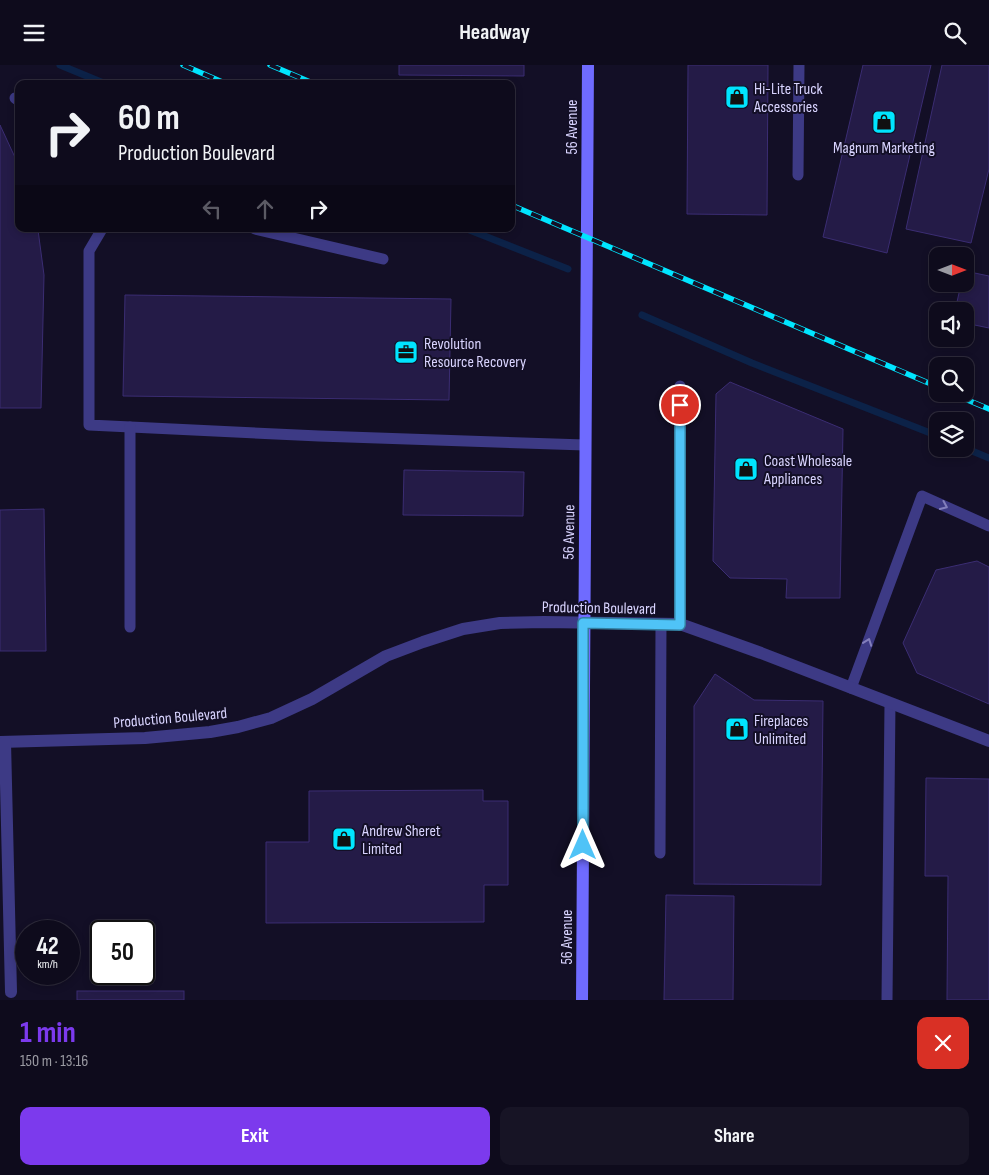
<!DOCTYPE html>
<html lang="en">
<head>
<meta charset="utf-8">
<style>
	body { margin:0; font-family:"Sofia Sans Condensed",sans-serif; background:#171425; color:#f1f3f6; height:100vh; display:flex; flex-direction:column; font-size:19px; white-space:nowrap }
	* { box-sizing:border-box; margin:0 }
	p { font-size:16px; color:#9b9ba3 }
	.icon { flex:none; width:28px; height:28px; fill:none; stroke:currentColor; stroke-width:2; stroke-linecap:round; stroke-linejoin:round }
	.map { position:relative; height:935px; overflow:hidden }
	.sheet { display:flex; flex-direction:column; background:#0e0b1c; flex:1 }
	.sheet>* { flex:none }
	.banner { position:absolute; left:15px; top:15px; width:500px; height:152px; border-radius:10px; box-shadow:0 2px 8px #0003,0 0 0 1px #2e2b3b; background:#0e0b1c; color:#f1f3f6; overflow:hidden }
	.needle { width:32px; rotate:90deg }
	.fabs { position:absolute; left:929px; top:182px; display:grid; gap:10px }
	.fabs a { display:grid; place-items:center; width:45px; height:45px; border-radius:10px; background:#0e0b1c; box-shadow:0 2px 8px #0003,0 0 0 1px #2e2b3b; font-size:25px }
	.speed { position:absolute; left:15px; top:855px; display:flex; gap:10px; font-size:25px; font-weight:700; text-align:center }
	.speed>* { display:grid; place-content:center; width:65px; height:65px; border-radius:50%; background:#0e0b1c; box-shadow:0 2px 8px #0003,0 0 0 1px #2e2b3b; line-height:1 }
	.speed small { font-size:12px; font-weight:400 }
	.speed .limit { border:2px solid #111; border-radius:8px; background:#fff; color:#111 }
	.pin { position:absolute; display:grid; place-items:center; width:42px; height:42px; color:#fff; margin:-21px; border:2px solid #fff; border-radius:50%; box-shadow:0 1px 5px #0007 }
	.me { position:absolute; width:55px; margin:-28px; rotate:0deg; stroke-linejoin:round; filter:drop-shadow(0 0 4px #0008) }
	.turn { display:flex; align-items:center; gap:18px; height:105px; padding:0 20px; font-size:22px }
	.turn .icon { width:65px; height:65px; stroke-width:2.5 }
	.turn b { display:block; font-size:35px; line-height:42px }
	.lanes { display:flex; align-items:center; height:48px; padding:0 20px; background:#0003; justify-content:center; gap:25px; direction:ltr }
	.lanes .off { opacity:.35 }
	.round { display:grid; place-items:center; flex:none; width:52px; height:52px; border-radius:10px; background:#171425 }
	.summary { display:flex; align-items:center; justify-content:space-between; height:85px; padding:0 20px }
	h1 { font-size:30px; font-weight:700; line-height:38px; color:#7c3aed }
	.primary-button { display:flex; gap:10px; margin-top:auto; padding:10px 20px }
	.primary-button a { flex:1; height:58px; border-radius:10px; background:#7c3aed; color:#fff; font-size:20px; font-weight:700; line-height:58px; text-align:center }
	.primary-button a+a { background:#171425; color:#f1f3f6 }
	header { display:flex; justify-content:space-between; align-items:center; height:65px; padding:0 20px; background:#0e0b1c; font-size:22px; font-weight:700 }
	.map>svg:first-child { display:block }
	.lines { fill:none; stroke-linecap:round; stroke-linejoin:round }
	.stream { stroke:#0c2248; stroke-width:7 }
	.building { fill:#241b47; stroke:#3b2d73 }
	.service { stroke:#3d3a85; stroke-width:11 }
	.minor { stroke:#3d3a85; stroke-width:12 }
	.secondary { stroke:#6f6bff; stroke-width:12 }
	.rail-casing { stroke:#00e5ff; stroke-width:5.5 }
	.rail { stroke:#130f26; stroke-width:4; stroke-dasharray:11; stroke-linecap:butt }
	.oneway { stroke:#837fbc }
	.route-casing { stroke:#337fa1; stroke-width:12 }
	.route { stroke:#4fc3f7; stroke-width:9 }
	.labels { text-anchor:middle; stroke-width:4; stroke-linejoin:round; paint-order:stroke }
	.poi-label { font-size:16px; fill:#d9d4ff; stroke:#130f26; text-anchor:start }
	.street-label { font-size:16px; fill:#d9d4ff; stroke:#130f26 }
</style>
</head>
<body>
<header><svg class="icon" aria-label="menu" viewBox="0 0 24 24"><path d="M4 6h16M4 12h16M4 18h16"/></svg>Headway<svg class="icon" aria-label="search" viewBox="0 0 24 24"><circle cx="10" cy="10" r="6"/><path d="M15 15l6 6"/></svg></header>
<div class="map">
<svg width="989" height="935" viewBox="0 0 989 935">
	<rect width="100%" height="100%" fill="#130f26"/>
	<g class="lines">
		<!-- stream -->
		<g class="stream">
			<polyline points="60,0 106,19"/>
			<polyline points="467,164 568,204"/>
			<polyline points="642,250 752,298 938,371"/>
			<polyline points="965,383 989,393"/>
		</g>
	</g>
	<!-- building -->
	<g class="building">
		<polygon points="399,0 524,0 524,11 399,10"/>
		<polygon points="688,0 768,0 767,150 687,149"/>
		<polygon points="863,0 931,0 887,188 823,172"/>
		<polygon points="942,0 989,0 989,104 971,178 906,164"/>
		<polygon points="0,60 19,101 19,164 38,165 44,210 41,343 0,343"/>
		<polygon points="965,206 989,211 989,263 965,258 965,246 955,246 961,219 965,219"/>
		<polygon points="125,230 451,234 449,335 123,331"/>
		<polygon points="730,317 843,364 840,533 786,533 787,514 730,513 713,496 716,329"/>
		<polygon points="404,405 524,407 523,451 403,450"/>
		<polygon points="44,444 46,586 0,586 0,445"/>
		<polygon points="977,496 989,502 989,639 917,608 903,578 936,505"/>
		<polygon points="715,609 754,635 823,636 821,820 694,819 694,641"/>
		<polygon points="926,713 989,714 989,935 947,935 948,811 925,811"/>
		<polygon points="483,725 483,736 508,736 508,820 484,820 484,857 266,858 266,777 309,777 309,726"/>
		<polygon points="666,830 734,831 733,935 664,935"/>
		<rect x="77" y="926" width="107" height="9"/>
	</g>
	<g class="lines">
		<!-- service -->
		<g class="service">
			<polyline points="15,33 19,36"/>
			<polyline points="798,110 799,0"/>
			<polyline points="102,164 89,186 89,360 319,371 585,380"/>
			<polyline points="255,164 383,194"/>
			<polyline points="680,321 680,559"/>
			<polyline points="130,562 130,362"/>
			<polyline points="851,623 922,431 989,461"/>
			<polyline points="660,788 661,559"/>
			<polyline points="887,935 890,638"/>
		</g>
		<!-- minor -->
		<g class="minor">
			<polyline points="0,677 145,673 210,667 238,662 271,653 312,634 386,591 423,577 463,564 500,558 544,557 680,559 761,588 989,676"/>
			<polyline points="5,677 11,927"/>
		</g>
		<!-- secondary -->
		<polyline class="secondary" points="582,935 588,0"/>
		<!-- rail casing -->
		<g class="rail-casing">
			<g id="rail">
				<polyline points="183,0 227,19"/>
				<polyline points="270,0 315,19"/>
				<polyline points="511,140 938,322"/>
				<polyline points="953,329 989,344"/>
			</g>
		</g>
		<!-- rail -->
		<use href="#rail" class="rail"/>
	</g>
	<!-- one-way arrows -->
	<defs><path id="oneway-chevron" d="M-2-3.5L2.5 0L-2 3.5" fill="none" stroke-width="1.6" stroke-linecap="round" stroke-linejoin="round" transform="scale(1.25)"/></defs>
	<g class="oneway">
		<use href="#oneway-chevron" transform="translate(944 441) rotate(24)"/>
		<use href="#oneway-chevron" transform="translate(868 577) rotate(-70)"/>
	</g>
	<g class="lines">
		<!-- route casing -->
		<g class="route-casing">
			<polyline id="route" points="583,780 583,558 680,560 680,340"/>
		</g>
		<!-- route -->
		<use href="#route" class="route"/>
	</g>
	<!-- icons -->
	<defs>
		<g id="shop-square" transform="scale(1.25)"><rect x="-9" y="-9" width="18" height="18" rx="4" fill="#00e5ff" stroke="#130f26"/><path d="M-5-2.5h2.3a2.7 3.5 0 0 1 5.4 0H5L5.5 6h-11ZM-1.5-2.5h3a1.5 2.3 0 0 0-3 0Z" fill="#111"/></g>
		<g id="office-square" transform="scale(1.25)"><rect x="-9" y="-9" width="18" height="18" rx="4" fill="#00e5ff" stroke="#130f26"/><path d="M-6-3h4V-5.5h4V-3h4V5H-6ZM-1-4.5V-3h2v-1.5ZM-6 0V1H6V0Z" fill="#111"/></g>
	</defs>
	<g fill-rule="evenodd">
		<use href="#shop-square" x="737" y="32"/>
		<use href="#shop-square" x="884" y="57"/>
		<use href="#office-square" x="406" y="287"/>
		<use href="#shop-square" x="746" y="404"/>
		<use href="#shop-square" x="737" y="664"/>
		<use href="#shop-square" x="344" y="774"/>
	</g>
	<g class="labels">
		<!-- poi labels -->
		<g class="poi-label">
			<text x="754" y="29">Hi-Lite Truck<tspan x="754" dy="18">Accessories</tspan></text>
			<text x="884" y="88" text-anchor="middle">Magnum Marketing</text>
			<text x="424" y="284">Revolution<tspan x="424" dy="18">Resource Recovery</tspan></text>
			<text x="764" y="401">Coast Wholesale<tspan x="764" dy="18">Appliances</tspan></text>
			<text x="754" y="661">Fireplaces<tspan x="754" dy="18">Unlimited</tspan></text>
			<text x="362" y="771">Andrew Sheret<tspan x="362" dy="18">Limited</tspan></text>
		</g>
		<!-- street labels -->
		<g class="street-label">
			<text transform="translate(571 62) rotate(-90)" y="6">56 Avenue</text>
			<text transform="translate(568 467) rotate(-89)" y="6">56 Avenue</text>
			<text transform="translate(599 542) rotate(1)" y="6">Production Boulevard</text>
			<text transform="translate(170 652) rotate(-5)" y="6">Production Boulevard</text>
			<text transform="translate(566 872) rotate(-90)" y="6">56 Avenue</text>
		</g>
	</g>
</svg>
<div class="fabs">
<a><svg class="needle" viewBox="-14 -14 28 28"><path d="M0-13l5 13h-10z" fill="#e53935"/><path d="M0 13l5-13h-10z" fill="#9b9ba3"/></svg></a>
<a><svg class="icon" aria-label="sound" viewBox="0 0 24 24"><path d="M4 9h4l5-4v14l-5-4H4zM17 9q2 3 0 6"/></svg></a>
<a><svg class="icon" aria-label="search" viewBox="0 0 24 24"><circle cx="10" cy="10" r="6"/><path d="M15 15l6 6"/></svg></a>
<a><svg class="icon" aria-label="layers" viewBox="0 0 24 24"><path d="M12 4l9 5-9 5-9-5zM3 14l9 5 9-5"/></svg></a>
</div>
<div class="speed"><div>42<small>km/h</small></div><div class="limit">50</div></div>
<div class="pin" style="left:680px;top:340px;background:#d93025"><svg class="icon" aria-label="arrive" viewBox="0 0 24 24"><path d="M6 21V4h12l-3 4 3 4H6"/></svg></div>
<svg class="me" style="left:583px;top:780px" viewBox="-20 -20 40 40"><path d="M0-17L14 15 0 8-14 15z" fill="#4fc3f7" stroke="#fff" stroke-width="4"/></svg>
<div class="banner">
<div class="turn"><svg class="icon" aria-label="right" viewBox="0 0 24 24"><path d="M7 20v-9h11M14 6l5 5-5 5"/></svg><div><b>60 m</b>Production Boulevard</div></div>
<div class="lanes"><svg class="icon off" aria-label="left" viewBox="0 0 24 24"><path d="M17 20v-9H6M10 6l-5 5 5 5"/></svg><svg class="icon off" aria-label="ahead" viewBox="0 0 24 24"><path d="M12 20V5M6 11l6-6 6 6"/></svg><svg class="icon" aria-label="right" viewBox="0 0 24 24"><path d="M7 20v-9h11M14 6l5 5-5 5"/></svg></div>
</div>
</div>
<section class="sheet">
<div class="summary"><div><h1>1 min</h1><p>150 m · 13:16</p></div><a class="round" style="background:#d93025;color:#fff"><svg class="icon" aria-label="close" viewBox="0 0 24 24"><path d="M6 6l12 12M18 6L6 18"/></svg></a></div>
<div class="primary-button"><a>Exit</a><a>Share</a></div>
</section>
</body>
</html>
